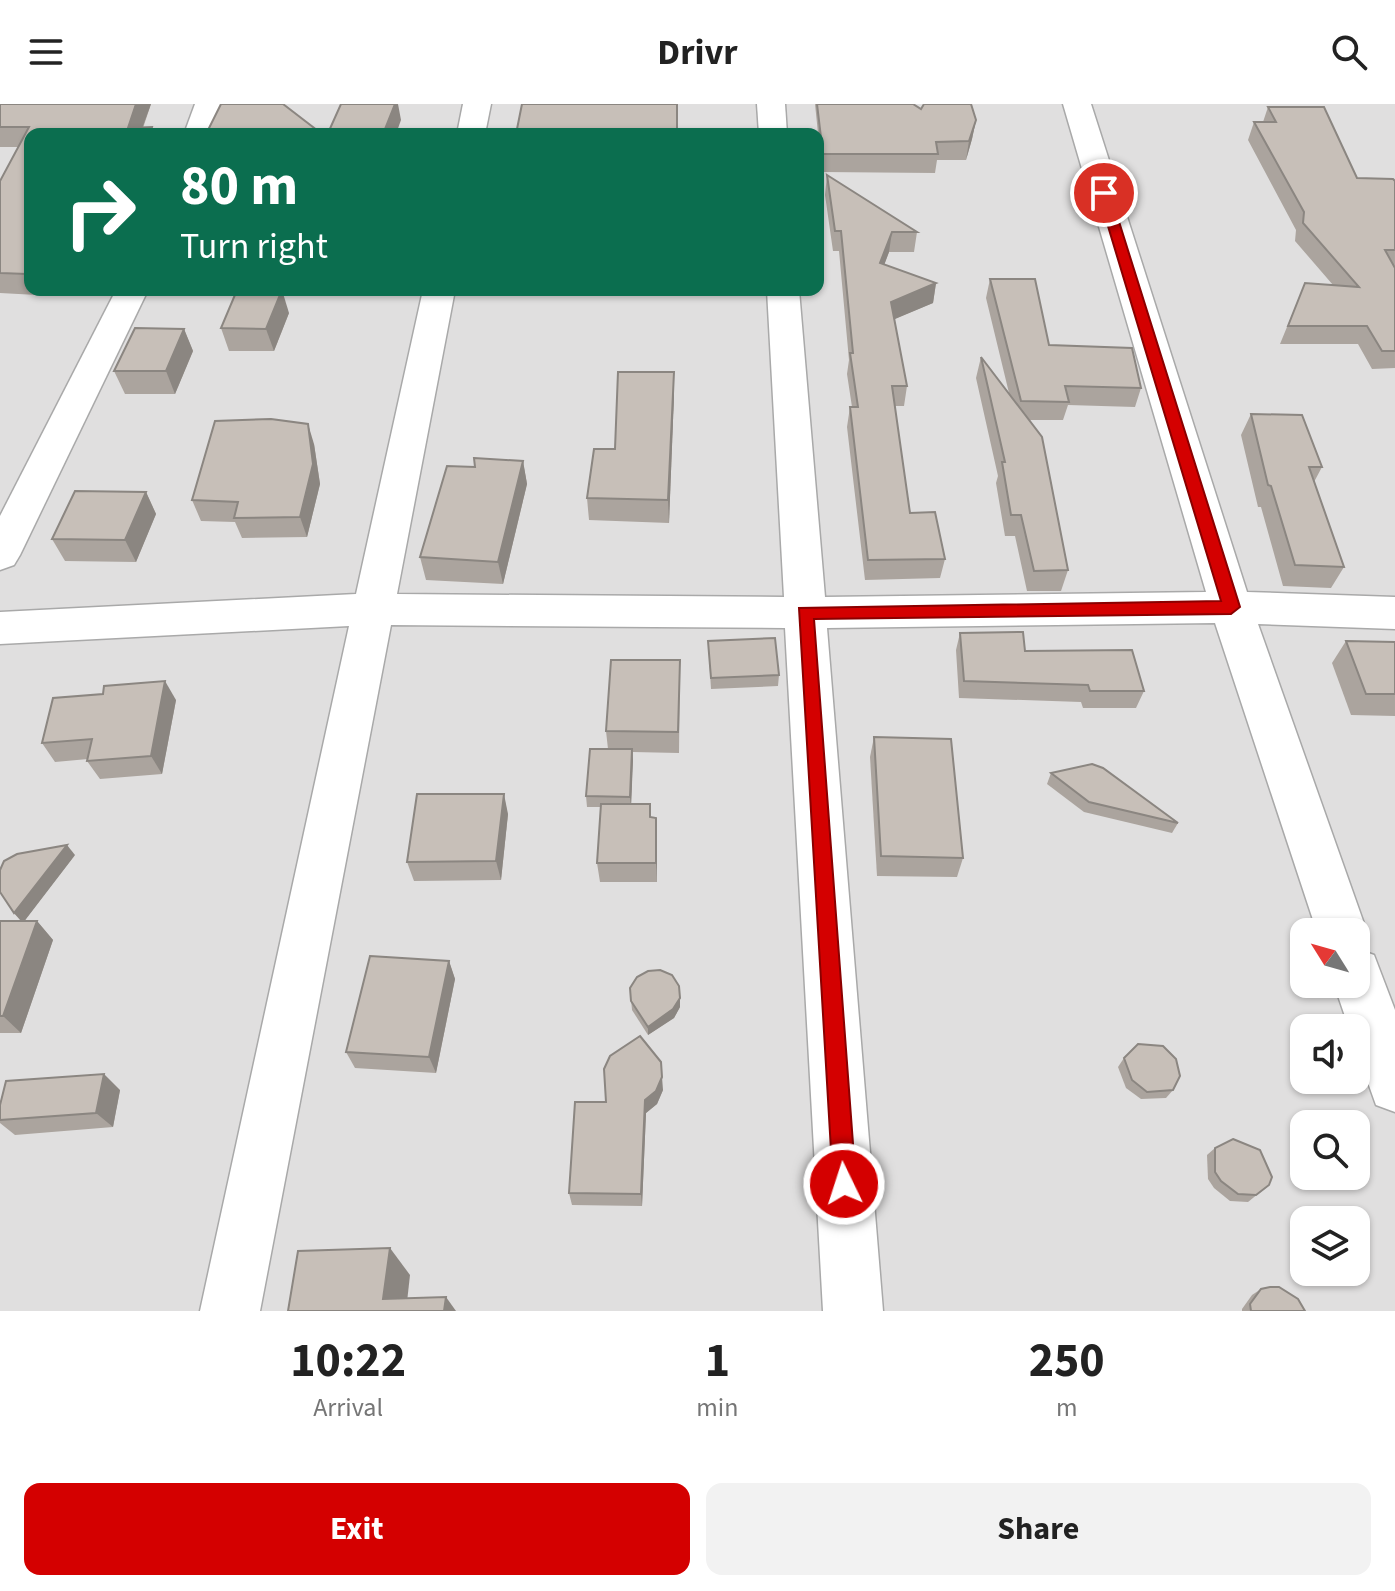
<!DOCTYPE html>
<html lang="en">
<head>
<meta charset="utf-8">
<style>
	body { margin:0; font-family:"Source Sans 3",sans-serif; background:#f2f2f2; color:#222; height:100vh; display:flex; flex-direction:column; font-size:30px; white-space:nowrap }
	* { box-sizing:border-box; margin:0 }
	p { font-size:26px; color:#767676 }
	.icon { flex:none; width:44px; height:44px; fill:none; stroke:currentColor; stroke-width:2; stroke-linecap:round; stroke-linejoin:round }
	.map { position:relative; height:1207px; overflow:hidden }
	.drawer { display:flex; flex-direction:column; background:#fff; flex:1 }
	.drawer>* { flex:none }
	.guide { position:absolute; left:24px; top:24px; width:800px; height:168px; border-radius:16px; box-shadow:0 2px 6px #0004; background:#0b6e4f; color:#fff; overflow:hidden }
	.needle { width:52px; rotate:307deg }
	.controls { position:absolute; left:1290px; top:814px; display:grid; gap:16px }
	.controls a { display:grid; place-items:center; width:80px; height:80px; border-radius:16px; background:#fff; box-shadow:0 2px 6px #0004; font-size:40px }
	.pin { position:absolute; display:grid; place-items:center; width:68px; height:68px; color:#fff; margin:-34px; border:4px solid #fff; border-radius:50%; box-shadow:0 2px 8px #0007 }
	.me { position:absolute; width:88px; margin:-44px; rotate:356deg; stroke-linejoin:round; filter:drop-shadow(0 0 6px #0008) }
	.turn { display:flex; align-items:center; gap:28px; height:168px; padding:0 24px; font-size:36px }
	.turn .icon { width:104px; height:104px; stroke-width:2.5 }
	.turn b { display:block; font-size:56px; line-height:68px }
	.eta { display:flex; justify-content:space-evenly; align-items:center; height:136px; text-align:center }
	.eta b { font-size:48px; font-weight:700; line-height:56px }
	.cta { display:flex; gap:16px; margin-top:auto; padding:16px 24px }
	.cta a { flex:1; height:92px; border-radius:16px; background:#d40000; color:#fff; font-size:32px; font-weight:700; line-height:92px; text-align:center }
	.cta a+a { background:#f2f2f2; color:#222 }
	header { display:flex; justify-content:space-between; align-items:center; height:104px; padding:0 24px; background:#fff; font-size:36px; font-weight:700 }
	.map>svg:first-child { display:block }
	.residential { fill:#e0dfdf; fill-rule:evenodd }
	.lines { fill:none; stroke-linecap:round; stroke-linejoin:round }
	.street-casing { stroke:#a9a9a9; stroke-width:3 }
	.street { fill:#fff; fill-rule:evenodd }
	.wall { fill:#aba49e }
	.shaded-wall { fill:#8b8681 }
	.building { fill:#c7bfb8; stroke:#8b8681; stroke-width:2 }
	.route { fill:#d40000; stroke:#8a0000; stroke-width:2 }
</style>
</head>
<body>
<header><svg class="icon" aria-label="menu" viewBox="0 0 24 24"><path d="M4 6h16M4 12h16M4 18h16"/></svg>Drivr<svg class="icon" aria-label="search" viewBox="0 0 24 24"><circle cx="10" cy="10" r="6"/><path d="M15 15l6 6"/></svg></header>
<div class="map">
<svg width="1395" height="1207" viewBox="0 0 1395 1207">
	<rect width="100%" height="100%" fill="#f2efe9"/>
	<!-- residential -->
	<path class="residential" d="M0,0H1395V1207H0ZM30,30H818V186H30ZM1304,828H1356V880H1304ZM1304,924H1356V976H1304ZM1304,1020H1356V1072H1304ZM1304,1116H1356V1168H1304Z"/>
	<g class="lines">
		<!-- street casing -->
		<g class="street-casing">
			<g id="street">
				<polygon points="195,0 223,0 212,30 184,30"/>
				<polygon points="463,0 491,0 485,30 457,30"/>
				<polygon points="757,0 785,0 787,30 759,30"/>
				<polygon points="1063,0 1091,0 1247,488 1395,493 1395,525 1258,520 1367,828 1357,845 1374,851 1395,906 1395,1008 1376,1001 1356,945 1356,924 1349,924 1334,880 1356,880 1356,828 1317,828 1215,519 827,524 883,1207 823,1207 785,524 391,521 260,1207 200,1207 349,522 0,540 0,508 356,490 423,186 455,186 397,490 784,493 767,186 799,186 825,493 1206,488"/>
				<polygon points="116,186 148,186 20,451 14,461 0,466 0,412"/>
			</g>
		</g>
		<!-- street -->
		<use href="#street" class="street"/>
	</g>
	<!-- wall -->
	<g class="wall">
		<polygon points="0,0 151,0 143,24 152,23 154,30 30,30 30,186 40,186 37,191 0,189 0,77 18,43 0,43"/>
		<polygon points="815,0 913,0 921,5 976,16 972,35 966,56 937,56 935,69 822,68"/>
		<polygon points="1268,3 1357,74 1395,77 1395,264 1372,265 1358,240 1280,240 1305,179 1333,181 1295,137 1296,126 1248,36 1254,18 1263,18"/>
		<polygon points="207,28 322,30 208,30"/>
		<polygon points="827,71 917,128 914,148 889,148 884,161 936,179 933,199 894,215 907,282 904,302 895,302 910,409 945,455 940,474 865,476 847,323 850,303 852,303 847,270 849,256 839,147 833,147 825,91"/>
		<polygon points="990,175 1049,241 1141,284 1135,303 1068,301 1063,316 1030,316 1068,466 1061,487 1027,487 1015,432 1005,432 996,379 998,372 976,274 981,253 1009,289 986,194"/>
		<polygon points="289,209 274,247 229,247 221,224"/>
		<polygon points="184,225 193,247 175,290 125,290 114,267"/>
		<polygon points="674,268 674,291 669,419 589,416 587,394 615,345"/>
		<polygon points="1251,310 1322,363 1314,378 1344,463 1331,484 1283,482 1261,403 1258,403 1241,331"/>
		<polygon points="314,340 320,380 307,433 242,434 235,418 201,417 192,396"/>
		<polygon points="523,357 527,380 503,480 426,476 420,453 475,363"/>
		<polygon points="146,388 156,410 136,458 65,457 52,435"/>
		<polygon points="960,529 1025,547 1144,587 1136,604 1083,604 1081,598 959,594 956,546"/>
		<polygon points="708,537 779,571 778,582 711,585"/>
		<polygon points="1346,537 1395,538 1395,612 1351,611 1332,559"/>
		<polygon points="680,556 679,649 633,648 631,700 651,713 656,714 657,778 600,778 597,759 601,703 587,703 586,692 608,645 606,627"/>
		<polygon points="103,590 176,596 162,670 100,675 87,657 88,655 55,658 42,639"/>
		<polygon points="874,633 963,754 957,773 877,772 870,653"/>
		<polygon points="1051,669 1178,719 1172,729 1084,708 1047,680"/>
		<polygon points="508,710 501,776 414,777 407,758"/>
		<polygon points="75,751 24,817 37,817 53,836 21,929 0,929 0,817 21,817 14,809"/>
		<polygon points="449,857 455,875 436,969 355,964 346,948"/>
		<polygon points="630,884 680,903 674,914 648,931 632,906"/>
		<polygon points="1124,954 1173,986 1166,994 1141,995 1126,984 1118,963"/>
		<polygon points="120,986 113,1023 15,1031 0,1019 0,1001"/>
		<polygon points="663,986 657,1000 646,1009 642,1102 572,1101 569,1089 606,998"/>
		<polygon points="1215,1044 1269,1081 1248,1098 1230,1097 1214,1084 1208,1075 1207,1051"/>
		<polygon points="1261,1185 1305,1207 1242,1207 1242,1205 1252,1191"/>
	</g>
	<!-- shaded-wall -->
	<g class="shaded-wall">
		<polygon points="136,0 151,0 140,30 128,24"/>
		<polygon points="395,0 398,0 401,16 396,30 383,30"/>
		<polygon points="976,16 972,35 966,56 969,37"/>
		<polygon points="892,128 889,148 877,180 880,159"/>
		<polygon points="936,179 933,199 888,218 891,198"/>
		<polygon points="282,186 289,209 274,247 266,225"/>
		<polygon points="184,225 193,247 175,290 166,267"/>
		<polygon points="674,268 674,291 669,419 668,396"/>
		<polygon points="308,320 314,340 320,380 307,433 300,413"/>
		<polygon points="523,357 527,380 503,480 498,458"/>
		<polygon points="146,388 156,410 136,458 125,436"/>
		<polygon points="165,577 176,596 162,670 151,652"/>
		<polygon points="632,645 633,656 631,704 630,693"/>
		<polygon points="504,690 508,710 501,776 496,757"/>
		<polygon points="656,714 657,733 657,778 656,759"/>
		<polygon points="67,741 75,751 23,819 14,809"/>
		<polygon points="37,817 53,836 21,929 3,912"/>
		<polygon points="449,857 455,875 436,969 429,953"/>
		<polygon points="680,894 680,903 674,914 648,931 648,923"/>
		<polygon points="104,970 120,986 113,1023 96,1009"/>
		<polygon points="662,973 663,986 657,1000 646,1009 642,1102 641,1090 645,996"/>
		<polygon points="390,1144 410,1171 406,1207 383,1195"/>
		<polygon points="446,1193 456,1207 444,1207"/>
	</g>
	<!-- building -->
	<g class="building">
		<polygon points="0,0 136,0 128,24 152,23 150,30 30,30 30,165 27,170 0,169 0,77 29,23 0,23"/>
		<polygon points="221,0 283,0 322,30 254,30 207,28"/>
		<polygon points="341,0 395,0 383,30 328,29"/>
		<polygon points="522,0 677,0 677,30 516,30"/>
		<polygon points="817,0 913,0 921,5 924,0 971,0 976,16 969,37 936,38 938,50 823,50"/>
		<polygon points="1268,3 1324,3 1357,74 1393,75 1395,77 1395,146 1385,146 1395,164 1395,247 1382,247 1367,222 1288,222 1305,179 1359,183 1303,119 1304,108 1254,18 1276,18"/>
		<polygon points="827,71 917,128 892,128 880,159 936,179 891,198 907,282 892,282 910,409 935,408 945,455 868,456 850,303 858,303 850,249 853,249 841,127 835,127"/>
		<polygon points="990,175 1035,175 1049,241 1132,244 1141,284 1065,282 1069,298 1021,297"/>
		<polygon points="237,186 282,186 266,225 221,224"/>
		<polygon points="135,224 184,225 166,267 114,267"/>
		<polygon points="981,253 1042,333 1068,466 1034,467 1021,411 1011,411 1002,358 1005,358"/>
		<polygon points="618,268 674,268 668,396 587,394 594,345 615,345"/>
		<polygon points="1251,310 1302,311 1322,363 1309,363 1344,463 1295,461 1271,382 1268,381"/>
		<polygon points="271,315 308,320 313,360 300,413 234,414 238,398 192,396 215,317"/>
		<polygon points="474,354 523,357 498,458 420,453 447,362 475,363"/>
		<polygon points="75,387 146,388 125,436 52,435"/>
		<polygon points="1023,528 1025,547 1132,546 1144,587 1090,587 1088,581 964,577 960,529"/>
		<polygon points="775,534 779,571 711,574 708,537"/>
		<polygon points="1346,537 1395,538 1395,590 1366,590"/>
		<polygon points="611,556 680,556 678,628 606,627"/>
		<polygon points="165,577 151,652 87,657 92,635 42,639 53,594 103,590 104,582"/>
		<polygon points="874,633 951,635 963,754 881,752"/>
		<polygon points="590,645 632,645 630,693 586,692"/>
		<polygon points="1092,660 1103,664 1178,719 1089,698 1051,669"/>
		<polygon points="417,690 504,690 496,757 407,758"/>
		<polygon points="601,700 650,700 650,713 656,714 656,759 597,759"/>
		<polygon points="67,741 14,809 0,788 0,766 4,757 17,750"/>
		<polygon points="0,817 37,817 3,912 0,912"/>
		<polygon points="370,852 449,857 429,953 346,948"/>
		<polygon points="660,866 672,871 679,882 680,894 673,905 648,923 631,897 630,884 637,873 648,867"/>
		<polygon points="640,932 661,958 662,973 656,987 645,996 641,1090 569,1089 575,998 606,998 604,965 610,952"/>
		<polygon points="1138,940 1163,942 1176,955 1180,972 1173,986 1147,988 1132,976 1124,954"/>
		<polygon points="104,970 96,1009 0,1016 0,1001 6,977"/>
		<polygon points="1233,1035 1260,1046 1272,1073 1269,1081 1256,1091 1238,1090 1221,1077 1215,1068 1215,1044"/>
		<polygon points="390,1144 383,1195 446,1193 444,1207 288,1207 298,1147"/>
		<polygon points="1270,1183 1279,1183 1298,1195 1305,1207 1251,1207 1250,1200 1261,1185"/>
	</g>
	<!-- route -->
	<polygon class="route" points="1104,85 1110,89 1240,503 1231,510 814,515 856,1080 852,1088 844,1092 836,1088 833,1080 799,504 1221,497 1098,89"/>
</svg>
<div class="controls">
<a><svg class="needle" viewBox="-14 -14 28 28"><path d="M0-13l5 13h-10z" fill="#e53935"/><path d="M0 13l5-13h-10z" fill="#767676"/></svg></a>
<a><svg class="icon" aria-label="sound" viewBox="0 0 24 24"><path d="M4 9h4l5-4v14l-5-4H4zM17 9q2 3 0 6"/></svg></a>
<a><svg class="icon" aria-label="search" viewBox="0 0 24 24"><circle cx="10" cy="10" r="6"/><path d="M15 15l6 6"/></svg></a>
<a><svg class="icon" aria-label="layers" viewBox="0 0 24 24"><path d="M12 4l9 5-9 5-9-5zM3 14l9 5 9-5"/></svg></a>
</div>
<div class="pin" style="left:1104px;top:89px;background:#d93025"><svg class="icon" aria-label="arrive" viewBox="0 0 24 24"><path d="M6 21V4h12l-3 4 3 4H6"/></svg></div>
<svg class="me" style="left:844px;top:1080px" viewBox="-20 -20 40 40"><circle r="17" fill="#d40000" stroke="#fff" stroke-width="3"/><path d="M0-11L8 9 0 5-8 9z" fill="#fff"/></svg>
<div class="guide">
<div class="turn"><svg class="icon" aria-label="right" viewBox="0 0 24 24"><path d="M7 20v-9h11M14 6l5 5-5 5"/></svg><div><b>80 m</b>Turn right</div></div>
</div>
</div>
<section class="drawer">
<div class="eta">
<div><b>10:22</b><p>Arrival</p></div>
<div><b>1</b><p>min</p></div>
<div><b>250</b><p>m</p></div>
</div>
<div class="cta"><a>Exit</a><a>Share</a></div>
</section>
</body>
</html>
